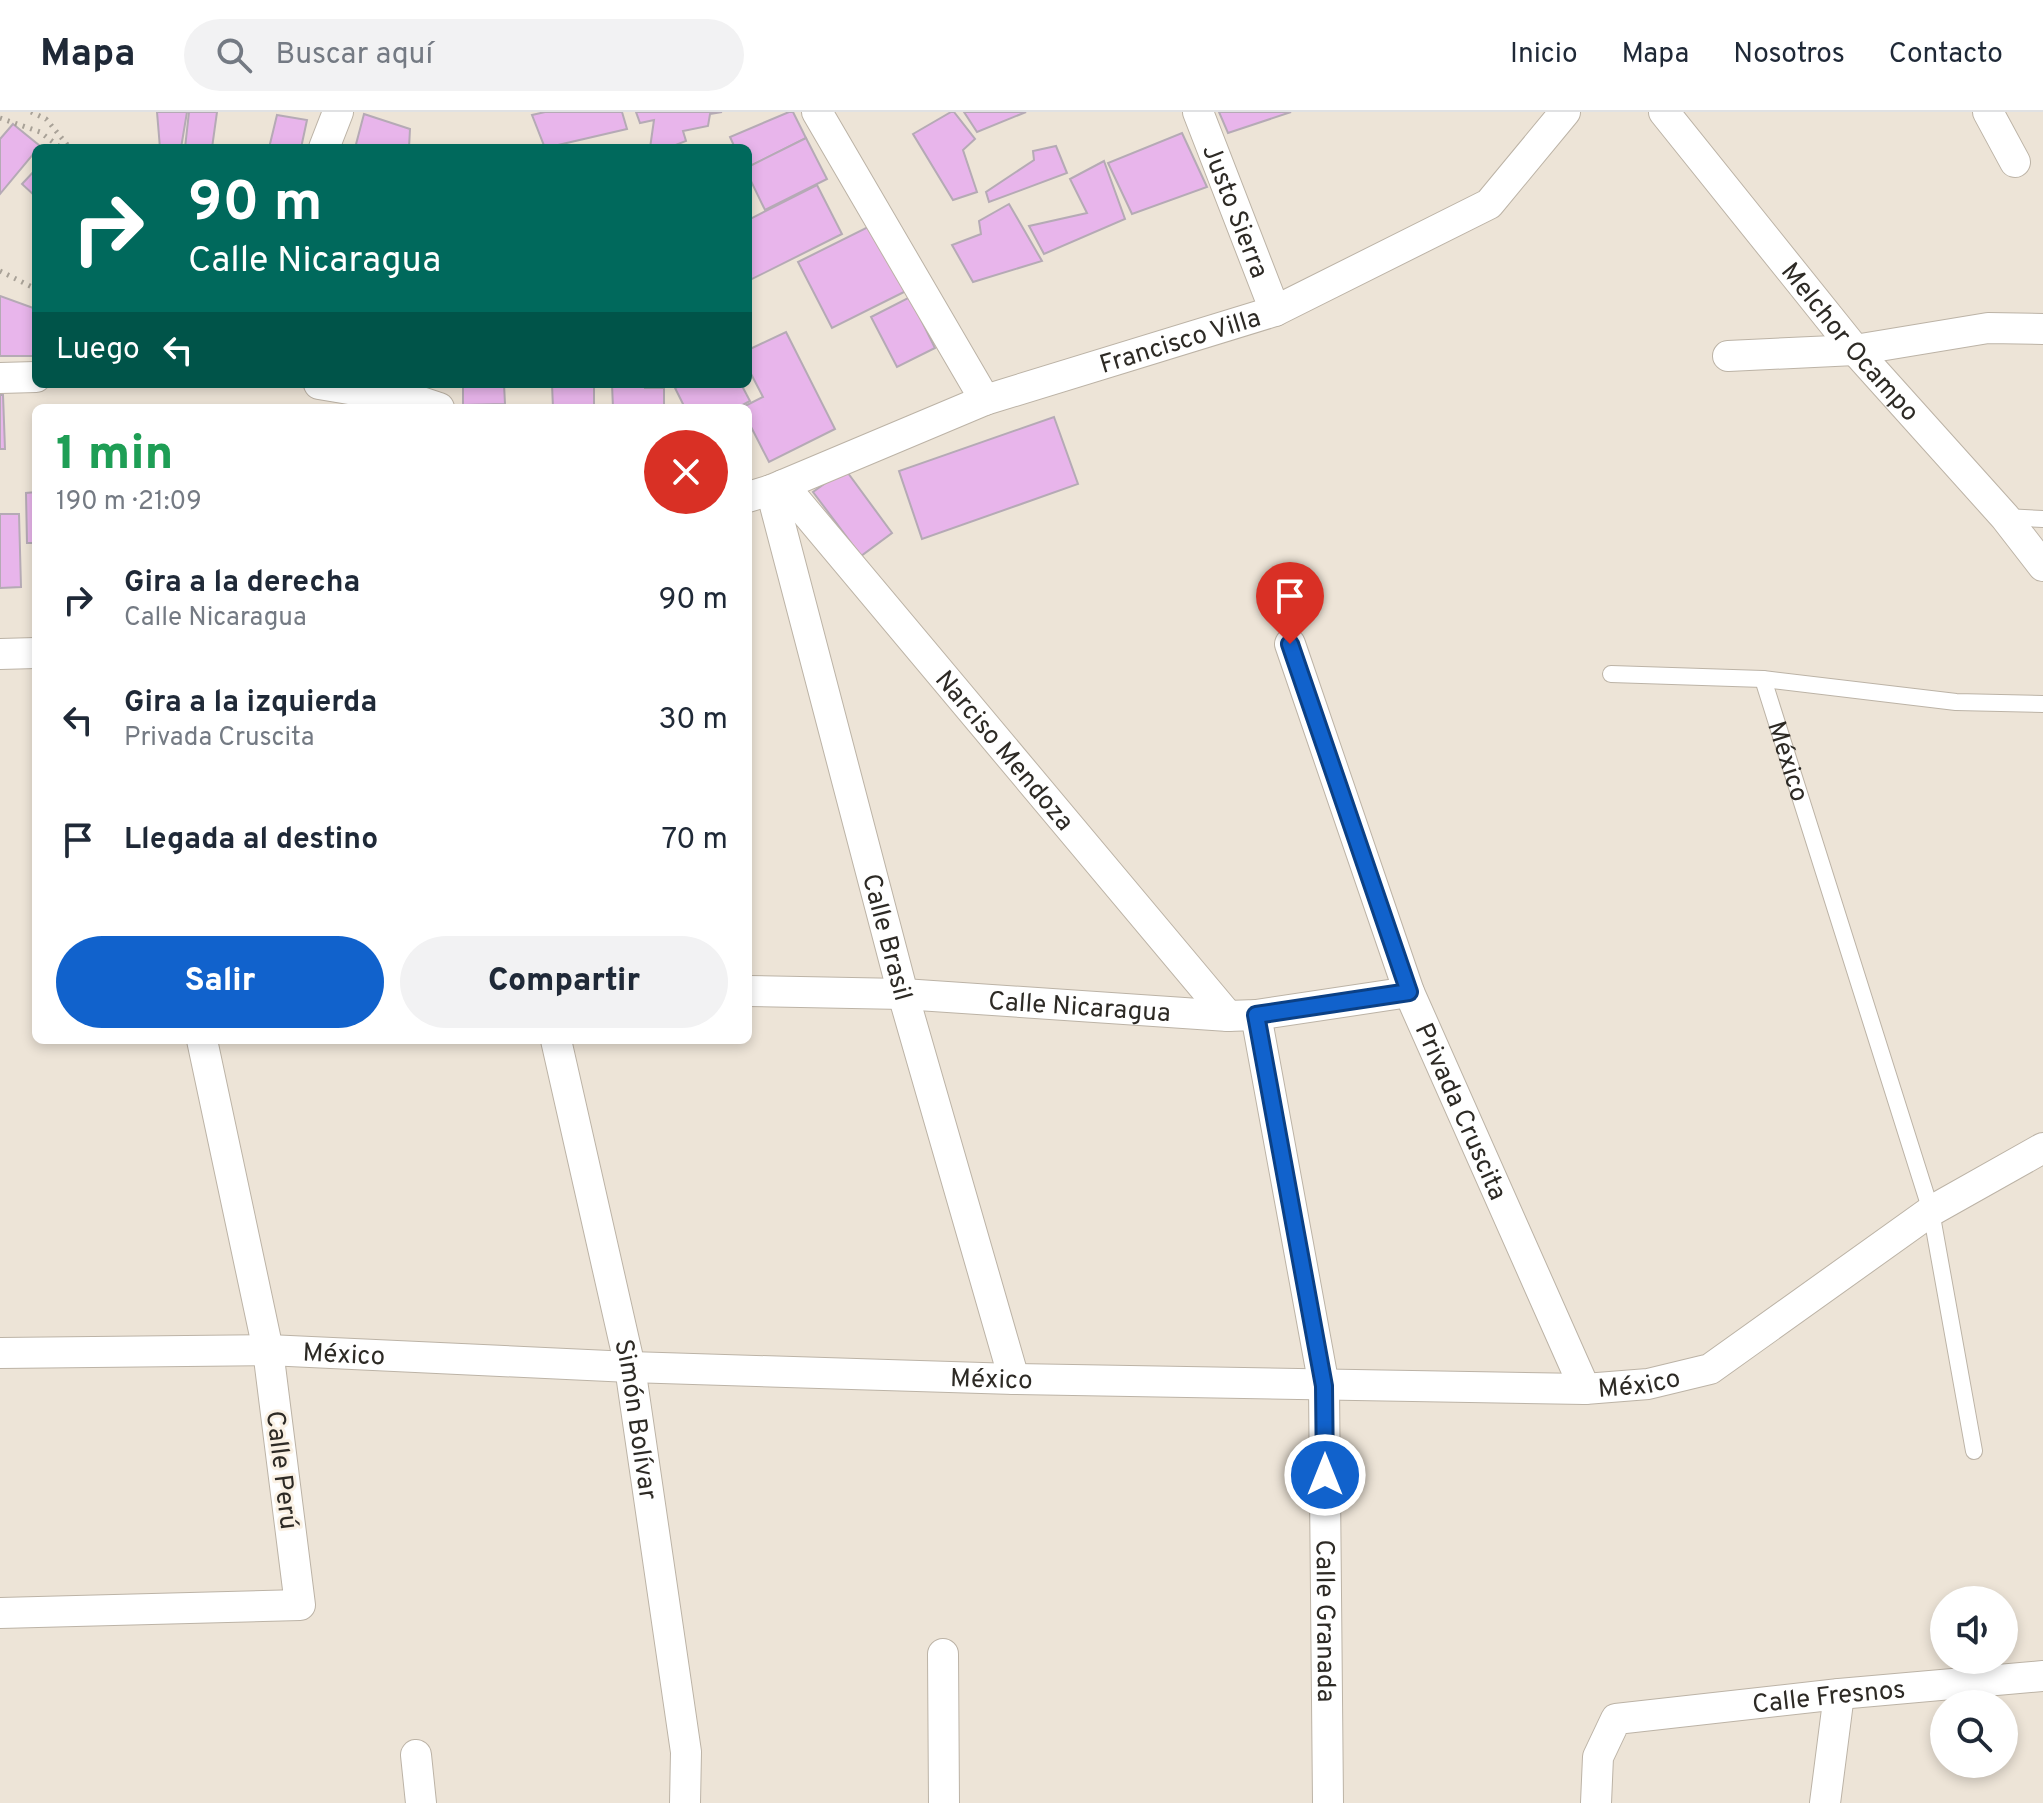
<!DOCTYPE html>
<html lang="es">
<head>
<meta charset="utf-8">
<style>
	body { margin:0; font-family:Overpass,sans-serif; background:#f2f2f3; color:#1f2937; height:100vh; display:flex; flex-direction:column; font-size:30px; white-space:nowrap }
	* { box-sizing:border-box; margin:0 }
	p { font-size:26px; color:#747a83 }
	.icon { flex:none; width:44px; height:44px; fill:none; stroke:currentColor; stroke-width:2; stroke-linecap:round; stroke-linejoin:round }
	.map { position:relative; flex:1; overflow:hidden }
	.panel { position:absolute; left:32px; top:292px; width:720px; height:640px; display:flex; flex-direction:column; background:#fff; border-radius:12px; box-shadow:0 4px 12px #0003 }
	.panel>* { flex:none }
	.top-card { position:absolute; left:32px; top:32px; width:720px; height:244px; border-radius:12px; box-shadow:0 4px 12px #0003; background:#00695c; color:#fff; overflow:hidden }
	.fabs { position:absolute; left:1930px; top:1474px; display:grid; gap:16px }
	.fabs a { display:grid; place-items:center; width:88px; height:88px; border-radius:50%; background:#fff; box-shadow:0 4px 12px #0003; font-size:40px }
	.pin { position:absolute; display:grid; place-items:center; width:68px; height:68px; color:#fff; margin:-82px -34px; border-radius:50% 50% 50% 0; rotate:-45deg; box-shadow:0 0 8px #0007 }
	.pin .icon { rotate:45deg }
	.me { position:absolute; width:88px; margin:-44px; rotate:0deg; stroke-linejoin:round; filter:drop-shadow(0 0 6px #0008) }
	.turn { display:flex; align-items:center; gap:28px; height:168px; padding:0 24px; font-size:36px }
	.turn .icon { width:104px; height:104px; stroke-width:2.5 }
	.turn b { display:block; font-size:56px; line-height:68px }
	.then { display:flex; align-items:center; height:76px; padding:0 24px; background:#0003; gap:16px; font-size:30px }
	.round { display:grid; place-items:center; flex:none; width:84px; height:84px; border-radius:42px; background:#f2f2f3 }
	.overview { display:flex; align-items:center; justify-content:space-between; height:136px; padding:0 24px }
	h1 { font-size:48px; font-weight:800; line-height:60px; color:#1e9e55 }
	.cta { display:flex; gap:16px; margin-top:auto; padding:16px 24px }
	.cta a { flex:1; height:92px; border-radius:48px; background:#1162cc; color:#fff; font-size:32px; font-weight:800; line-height:92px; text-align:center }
	.cta a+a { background:#f2f2f3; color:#1f2937 }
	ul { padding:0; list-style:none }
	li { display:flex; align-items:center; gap:24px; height:120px; padding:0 24px }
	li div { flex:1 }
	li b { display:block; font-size:30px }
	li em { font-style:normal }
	header { display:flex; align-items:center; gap:48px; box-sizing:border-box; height:112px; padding:0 40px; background:#fff; border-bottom:2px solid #e0e1e3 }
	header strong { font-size:38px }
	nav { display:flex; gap:44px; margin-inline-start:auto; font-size:28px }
	.search { width:560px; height:72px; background:#f2f2f3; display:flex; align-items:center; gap:20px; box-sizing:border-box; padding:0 28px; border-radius:44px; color:#747a83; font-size:30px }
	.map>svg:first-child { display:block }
	.building { fill:#e8b5eb; stroke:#b5aab5; stroke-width:2 }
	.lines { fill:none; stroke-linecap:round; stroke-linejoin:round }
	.service-casing { stroke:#bcb3a6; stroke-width:18 }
	.minor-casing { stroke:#bcb3a6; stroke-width:32 }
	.path { stroke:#a8a197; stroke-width:5; stroke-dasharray:2 6; stroke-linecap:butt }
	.service { stroke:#fff; stroke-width:16 }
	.minor { stroke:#fff; stroke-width:30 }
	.route-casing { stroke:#0b4085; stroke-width:20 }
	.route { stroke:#1162cc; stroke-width:14 }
	.labels { text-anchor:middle; stroke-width:6; stroke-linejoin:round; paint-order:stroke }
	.street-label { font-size:26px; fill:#2d2a25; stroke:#faf1e4 }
</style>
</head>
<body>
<header>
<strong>Mapa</strong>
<div class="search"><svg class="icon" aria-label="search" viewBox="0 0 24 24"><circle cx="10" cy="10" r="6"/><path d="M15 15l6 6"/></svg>Buscar aquí</div>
<nav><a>Inicio</a><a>Mapa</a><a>Nosotros</a><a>Contacto</a></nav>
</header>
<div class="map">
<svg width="2043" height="1691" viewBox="0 0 2043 1691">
	<rect width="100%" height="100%" fill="#ede4d7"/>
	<!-- building -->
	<g class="building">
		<polygon points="157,0 187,0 181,36 160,36"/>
		<polygon points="189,0 217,0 212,36 185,36"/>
		<polygon points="545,0 622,0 627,17 545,36 532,3"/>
		<polygon points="636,0 722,0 710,2 708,14 683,19 686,29 668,36 650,36 654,8 640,11"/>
		<polygon points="789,0 793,0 806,26 748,55 748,36 735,36 730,25"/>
		<polygon points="951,0 954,0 975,27 963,38 977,80 953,88 913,22"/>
		<polygon points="964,0 1026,0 977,20"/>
		<polygon points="1219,0 1291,0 1228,21"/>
		<polygon points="364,2 410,17 409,36 355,36"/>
		<polygon points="277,3 307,8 301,36 269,36"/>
		<polygon points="13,12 40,34 0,82 0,27"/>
		<polygon points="1182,21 1207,75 1132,102 1108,51"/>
		<polygon points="806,26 827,67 765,98 748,63 748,55"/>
		<polygon points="1056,34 1067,61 989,90 986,80 1034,48 1033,39"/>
		<polygon points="1104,49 1125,107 1044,142 1029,114 1087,101 1070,67"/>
		<polygon points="36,57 36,85 22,72"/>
		<polygon points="817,73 842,122 748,169 748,108"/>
		<polygon points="1009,92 1042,149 973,170 952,133 981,122 979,109"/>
		<polygon points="872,113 906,179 832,216 798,150"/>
		<polygon points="0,184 36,197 36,244 0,244"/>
		<polygon points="910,185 935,236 897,255 871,205"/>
		<polygon points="786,220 835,317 769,350 748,309 748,296 741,296 763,285 748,256 748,238"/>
		<polygon points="463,272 504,272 505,292 463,293"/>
		<polygon points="552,272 594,272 594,296 553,296"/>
		<polygon points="612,272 645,272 645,276 664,276 664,296 613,296"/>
		<polygon points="684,272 741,272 750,289 737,296 685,296 675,276"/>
		<polygon points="0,283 3,283 5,337 0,337"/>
		<polygon points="1054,305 1078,372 922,427 899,359"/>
		<polygon points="845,357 892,421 861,444 813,380"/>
		<polygon points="36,380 36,431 27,431 26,381"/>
		<polygon points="0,402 19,402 21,475 0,476"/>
	</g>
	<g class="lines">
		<!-- service casing -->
		<g class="service-casing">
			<g id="service">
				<polyline points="2005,405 2043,407"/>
				<polyline points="1611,562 1763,567 1956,590 2043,592"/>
				<path id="s1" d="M1763,567L1931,1099L1974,1339"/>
			</g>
		</g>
		<!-- minor casing -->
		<g class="minor-casing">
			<g id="minor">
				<polyline points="817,0 985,288"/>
				<path id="s2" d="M1198,0L1275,199"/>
				<path id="s3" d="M1664,0L1855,238L2005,405L2043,454"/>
				<polyline points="1988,0 2015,50"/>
				<polyline points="324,36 338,0"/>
				<polyline points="1728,244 1855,238 1988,216 2043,217"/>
				<polyline points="0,266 36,265"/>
				<polyline points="319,272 415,288 439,296"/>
				<path id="s4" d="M783,373L1228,904"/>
				<path id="s5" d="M771,378L903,882L1014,1267"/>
				<path id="s6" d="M748,385L771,378L985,288L1275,199L1489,92L1565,0"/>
				<path id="s7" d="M1290,532L1409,880L1585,1277"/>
				<polyline points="0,542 36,541"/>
				<path id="s8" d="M748,879L903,882L1228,904L1256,903L1409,880"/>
				<path id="s9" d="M1256,903L1324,1274L1328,1691"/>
				<path id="s10" d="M556,928L630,1255L686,1640L685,1691"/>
				<path id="s11" d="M0,1241L268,1238L630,1255L1014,1267L1585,1277L1648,1272L1710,1257L1931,1099L2043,1036"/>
				<polyline points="0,1501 300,1493 268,1238 202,928"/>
				<polyline points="943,1542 944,1691"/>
				<polyline points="416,1643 421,1691"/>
				<path id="s12" d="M1596,1691L1598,1645L1616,1607L1839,1582L2043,1564"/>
				<polyline points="1825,1691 1839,1582"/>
			</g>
		</g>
		<!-- path -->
		<g class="path">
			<polyline points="31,0 46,7 70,36"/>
			<polyline points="0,6 40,20 61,36"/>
			<polyline points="0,159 36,177"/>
		</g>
		<!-- service -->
		<use href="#service" class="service"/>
		<!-- minor -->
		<use href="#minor" class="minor"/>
	</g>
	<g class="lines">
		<!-- route casing -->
		<g class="route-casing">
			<polyline id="route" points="1290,532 1409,880 1256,903 1324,1274 1325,1363"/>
		</g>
		<!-- route -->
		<use href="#route" class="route"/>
	</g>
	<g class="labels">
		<!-- street labels -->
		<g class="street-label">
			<text dy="9" stroke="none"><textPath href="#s2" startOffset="106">Justo Sierra</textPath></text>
			<text dy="9" stroke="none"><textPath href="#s6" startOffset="460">Francisco Villa</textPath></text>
			<text dy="9" stroke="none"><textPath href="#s3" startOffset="296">Melchor Ocampo</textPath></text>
			<text dy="9" stroke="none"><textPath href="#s4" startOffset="346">Narciso Mendoza</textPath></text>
			<text dy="9" stroke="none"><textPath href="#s1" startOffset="86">México</textPath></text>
			<text dy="9" stroke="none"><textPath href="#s5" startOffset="462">Calle Brasil</textPath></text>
			<text dy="9" stroke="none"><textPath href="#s8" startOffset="332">Calle Nicaragua</textPath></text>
			<text dy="9" stroke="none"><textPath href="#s7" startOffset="498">Privada Cruscita</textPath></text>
			<text dy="9" stroke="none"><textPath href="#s11" startOffset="344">México</textPath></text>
			<text dy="9" stroke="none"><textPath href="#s11" startOffset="992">México</textPath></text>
			<text dy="9" stroke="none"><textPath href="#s11" startOffset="1640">México</textPath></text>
			<text dy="9" stroke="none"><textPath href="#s10" startOffset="388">Simón Bolívar</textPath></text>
			<text transform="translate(283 1358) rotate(83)" y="9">Calle Perú</text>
			<text dy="9" stroke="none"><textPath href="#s9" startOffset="612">Calle Granada</textPath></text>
			<text dy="9" stroke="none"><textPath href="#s12" startOffset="302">Calle Fresnos</textPath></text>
		</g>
	</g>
</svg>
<div class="fabs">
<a><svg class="icon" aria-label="sound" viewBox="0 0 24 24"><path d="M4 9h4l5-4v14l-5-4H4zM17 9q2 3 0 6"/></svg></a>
<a><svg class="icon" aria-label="search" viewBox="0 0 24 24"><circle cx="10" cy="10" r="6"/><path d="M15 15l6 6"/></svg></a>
</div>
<div class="pin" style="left:1290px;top:532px;background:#d93025"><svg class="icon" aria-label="arrive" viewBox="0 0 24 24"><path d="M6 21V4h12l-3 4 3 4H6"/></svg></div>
<svg class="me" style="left:1325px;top:1363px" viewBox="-20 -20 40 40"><circle r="17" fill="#1162cc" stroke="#fff" stroke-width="3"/><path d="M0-11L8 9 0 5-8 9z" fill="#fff"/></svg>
<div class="top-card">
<div class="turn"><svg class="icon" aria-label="right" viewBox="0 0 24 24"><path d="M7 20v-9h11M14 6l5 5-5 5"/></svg><div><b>90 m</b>Calle Nicaragua</div></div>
<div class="then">Luego<svg class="icon" aria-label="left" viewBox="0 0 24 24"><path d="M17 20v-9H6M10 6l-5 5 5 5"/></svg></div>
</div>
<section class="panel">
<div class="overview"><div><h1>1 min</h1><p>190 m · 21:09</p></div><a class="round" style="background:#d93025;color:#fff"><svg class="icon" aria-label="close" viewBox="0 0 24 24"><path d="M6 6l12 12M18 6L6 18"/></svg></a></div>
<ul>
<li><svg class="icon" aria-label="right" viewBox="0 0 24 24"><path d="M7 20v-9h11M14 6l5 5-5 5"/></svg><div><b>Gira a la derecha</b><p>Calle Nicaragua</p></div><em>90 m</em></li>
<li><svg class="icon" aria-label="left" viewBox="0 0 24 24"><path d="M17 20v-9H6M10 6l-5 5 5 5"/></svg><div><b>Gira a la izquierda</b><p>Privada Cruscita</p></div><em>30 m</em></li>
<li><svg class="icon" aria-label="arrive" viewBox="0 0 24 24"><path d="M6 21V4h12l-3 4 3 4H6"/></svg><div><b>Llegada al destino</b></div><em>70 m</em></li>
</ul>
<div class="cta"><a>Salir</a><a>Compartir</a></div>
</section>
</div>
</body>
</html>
